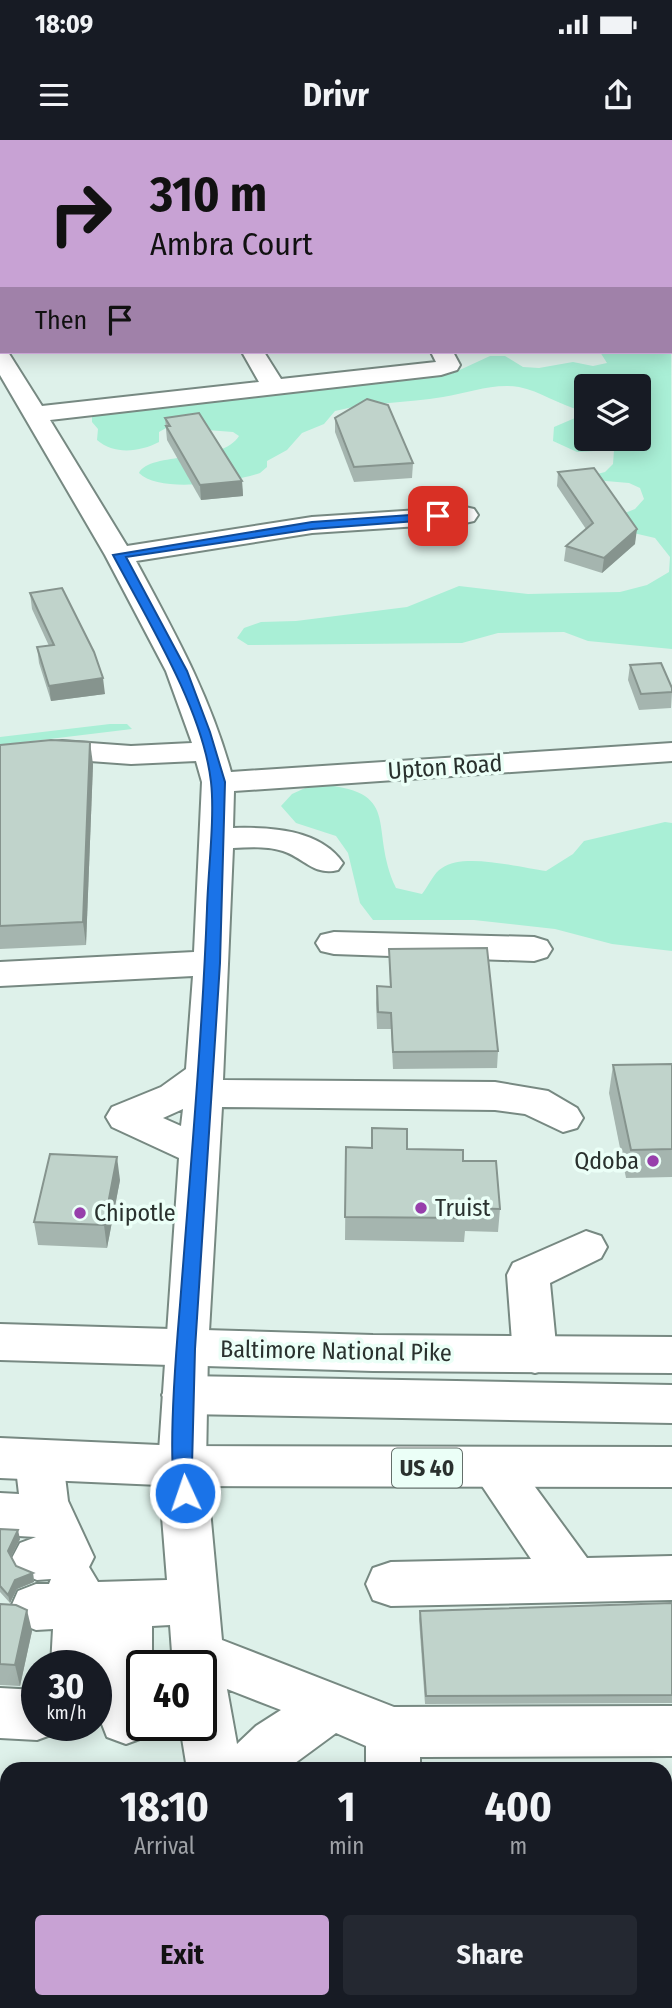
<!DOCTYPE html>
<html lang="en">
<head>
<meta charset="utf-8">
<style>
	body { margin:0; font-family:"Fira Sans Condensed",sans-serif; background:#242831; color:#f1f3f6; height:100vh; display:flex; flex-direction:column; font-size:26px; white-space:nowrap }
	* { box-sizing:border-box; margin:0 }
	p { font-size:23px; color:#9ea1a6 }
	.icon { flex:none; width:38px; height:38px; fill:none; stroke:currentColor; stroke-width:2; stroke-linecap:round; stroke-linejoin:round }
	.map { position:relative; flex:1; overflow:hidden }
	.drawer { position:absolute; left:0px; top:1622px; width:672px; height:247px; display:flex; flex-direction:column; background:#171b24; border-radius:21px 21px 0 0; box-shadow:0 4px 18px #0003 }
	.drawer>* { flex:none }
	.top-card { position:absolute; left:0px; top:0px; width:672px; height:214px; box-shadow:0 4px 18px #0003; background:#c8a2d4; color:#111; overflow:hidden }
	.buttons { position:absolute; left:574px; top:234px; display:grid; gap:14px }
	.buttons a { display:grid; place-items:center; width:77px; height:77px; border-radius:7px; background:#171b24; box-shadow:0 4px 18px #0003; font-size:35px }
	.speed { position:absolute; left:21px; top:1510px; display:flex; gap:14px; font-size:35px; font-weight:700; text-align:center }
	.speed>* { display:grid; place-content:center; width:91px; height:91px; border-radius:50%; background:#171b24; box-shadow:0 4px 18px #0003; line-height:1 }
	.speed small { font-size:18px; font-weight:400 }
	.speed .limit { border:4px solid #111; border-radius:10px; background:#fff; color:#111 }
	.pin { position:absolute; display:grid; place-items:center; width:60px; height:60px; color:#fff; margin:-30px; border-radius:14px; box-shadow:0 4px 10px #0006 }
	.me { position:absolute; width:77px; margin:-38px; rotate:357deg; stroke-linejoin:round; filter:drop-shadow(0 0 5px #0008) }
	.turn { display:flex; align-items:center; gap:24px; height:147px; padding:0 35px; font-size:32px }
	.turn .icon { width:91px; height:91px; stroke-width:2.5 }
	.turn b { display:block; font-size:49px; line-height:60px }
	.then { display:flex; align-items:center; height:66px; padding:0 35px; background:#0003; gap:14px; font-size:26px }
	.eta { display:flex; justify-content:space-evenly; align-items:center; height:119px; text-align:center }
	.eta b { font-size:42px; font-weight:700; line-height:49px }
	.primary-button { display:flex; gap:14px; margin-top:auto; padding:14px 35px }
	.primary-button a { flex:1; height:80px; border-radius:7px; background:#c8a2d4; color:#111; font-size:28px; font-weight:700; line-height:80px; text-align:center }
	.primary-button a+a { background:#242831; color:#f1f3f6 }
	.status { display:flex; justify-content:space-between; align-items:center; height:49px; padding:0 35px; background:#171b24; direction:ltr }
	.status svg { height:19px; fill:currentColor }
	header { display:flex; justify-content:space-between; align-items:center; height:91px; padding:0 35px; background:#171b24; font-size:32px; font-weight:700 }
	.map>svg:first-child { display:block }
	.green { fill:#a9efd6; fill-rule:evenodd }
	.lines { fill:none; stroke-linecap:round; stroke-linejoin:round }
	.stream { fill:#67d9b5; fill-rule:evenodd }
	.minor-casing { stroke:#778982; stroke-width:4 }
	.major-casing { stroke:#778982; stroke-width:4 }
	.minor { fill:#fff; fill-rule:evenodd }
	.major { fill:#fff; fill-rule:evenodd }
	.wall { fill:#a5b5af }
	.shaded-wall { fill:#86948e }
	.building { fill:#c0d3cb; stroke:#86948e; stroke-width:2 }
	.route { fill:#1a73e8; stroke:#114b97; stroke-width:2 }
	.poi-dot { fill:#973fab; stroke:#ebfff7; stroke-width:2.5 }
	.labels { text-anchor:middle; stroke-width:7; stroke-linejoin:round; paint-order:stroke }
	.shield { fill:#ebfff7; stroke:#646f6a; stroke-width:2 }
	.shield-label { font-size:23px; font-weight:bold; fill:#2a312e }
	.street-label { font-size:24px; fill:#2a312e; stroke:#ebfff7 }
	.poi-label { font-size:24px; fill:#2a312e; stroke:#ebfff7; text-anchor:start }
</style>
</head>
<body>
<div class="status"><b>18:09</b><svg viewBox="0 0 49 12"><path d="M0 12V9h3v3zM5 12V6h3v6zM10 12V3h3v9zM15 12V0h3v12zM26 1h20v11H26zM47 4h2v5h-2z"/></svg></div>
<header><svg class="icon" aria-label="menu" viewBox="0 0 24 24"><path d="M4 6h16M4 12h16M4 18h16"/></svg>Drivr<svg class="icon" aria-label="share" viewBox="0 0 24 24"><path d="M12 15V3M7 8l5-5 5 5M5 13v7h14v-7"/></svg></header>
<div class="map">
<svg width="672" height="1868" viewBox="0 0 672 1868">
	<rect width="100%" height="100%" fill="#def1ea"/>
	<!-- green -->
	<g class="green">
		<path d="M671,146L672,509L588,501L564,492L498,493L462,503L248,505L237,498L244,488L261,482L296,481L407,467L459,446L528,454L620,452L647,445L669,432L670,417L655,398L612,388L615,377L635,369L644,359L640,348L629,343L594,340L593,335L605,332L613,324L614,310L577,312L553,301L554,287L582,275L580,270C559,265 540,251 519,247C493,243 469,253 443,257C407,263 371,262 335,271L324,284L302,293L287,310L267,321V327L260,333C233,342 160,354 139,333C150,311 222,324 239,296L233,292L168,287L159,292V302C140,312 114,315 97,300L98,289L92,282V273L408,236L451,234L490,216H505L523,227L539,228L573,222L593,226L607,223L600,212H670ZM586,247H639V299H586Z"/>
		<polygon points="110,584 127,584 132,589 0,605 0,597"/>
		<path d="M314,644C406,650 367,686 396,748L422,754C428,747 434,732 442,728C464,712 521,728 546,731L573,714L584,701L665,682L672,683V811L612,804L555,789L474,780H373L360,763L348,713L336,696L296,683L281,666L292,654Z"/>
		<polygon points="0,1781 7,1781 7,1862 192,1862 193,1868 0,1868"/>
	</g>
	<g class="lines">
		<!-- stream -->
		<rect class="stream" x="670" y="28" width="2" height="4"/>
		<!-- minor casing -->
		<g class="minor-casing">
			<g id="minor">
				<rect x="0" y="100" width="2" height="12"/>
				<path d="M0,209L8,212L42,266L259,242L242,212H264L281,239L436,222L431,212H453L460,225L457,230L441,235L50,280L127,406L312,377L465,367L474,369L478,375L474,381L465,383L312,393L136,421C174,492 209,553 231,632L672,603V621L234,651L233,688C270,687 320,689 343,723L338,730C314,736 304,718 283,711C267,706 249,707 233,708L223,940L495,942L548,951L577,968L583,978L577,988L563,992L525,974L495,970L222,967L208,1209L206,1326L222,1500L394,1567L672,1566V1616L420,1617V1629H366V1606L336,1593L287,1629H187L180,1586H201V1526H173L170,1485L152,1486V1526H142V1586H150L145,1597L126,1604L107,1597L100,1579L101,1531L96,1541V1526H51L53,1489L36,1490L18,1483L11,1467L18,1451L36,1444H49L51,1439L37,1440L20,1433L12,1418L20,1403L36,1397L0,1395V1353L19,1354L15,1320L22,1306L39,1300L56,1306L63,1320L68,1361L94,1417L89,1427L98,1442L167,1440L158,1326L179,1018L112,987L106,977L112,967L161,947L186,929L193,836L0,846V822L194,812L202,642L196,621L131,624L62,619L0,627V609L62,601L131,606L192,603L166,531L105,415L0,235ZM183,969L181,986L163,978ZM227,1549L281,1570L256,1586L237,1604Z"/>
				<polygon points="334,792 534,797 547,801 552,809 547,817 534,821 334,814 321,811 316,803 321,795"/>
				<polygon points="586,1091 601,1096 607,1107 601,1118 550,1143 557,1215 551,1228 535,1233 519,1228 513,1215 507,1135 513,1123"/>
				<polygon points="494,1308 511,1314 587,1418 672,1416 672,1460 391,1466 373,1460 366,1444 373,1428 391,1422 531,1419 470,1328 477,1314"/>
				<polygon points="0,1548 37,1550 37,1586 59,1586 56,1593 37,1600 0,1598"/>
				<polygon points="665,1833 672,1834 672,1868 633,1868 631,1862 665,1862"/>
				<polygon points="225,1862 283,1862 285,1868 225,1868"/>
			</g>
		</g>
		<!-- major casing -->
		<g class="major-casing">
			<g id="major">
				<polygon points="0,1184 373,1195 672,1197 672,1233 373,1231 0,1220"/>
				<polygon points="185,1236 672,1245 672,1283 185,1274 169,1268 162,1255 169,1242"/>
				<polygon points="0,1298 182,1306 672,1307 672,1347 182,1346 0,1338"/>
			</g>
		</g>
		<!-- minor -->
		<use href="#minor" class="minor"/>
		<!-- major -->
		<use href="#major" class="major"/>
	</g>
	<!-- wall -->
	<g class="wall">
		<polygon points="165,278 242,341 243,356 201,360 167,300"/>
		<polygon points="335,278 413,323 412,338 354,342 335,292"/>
		<polygon points="558,332 635,404 602,433 564,421 566,406 586,389 557,346"/>
		<polygon points="30,453 105,554 51,561 39,523 37,507 49,506 32,469"/>
		<polygon points="630,525 672,552 671,568 639,570 628,540"/>
		<polygon points="0,605 93,624 86,805 0,809"/>
		<polygon points="389,809 498,911 497,928 393,929 391,889 377,889 376,863 377,846 390,847"/>
		<polygon points="672,924 672,1037 626,1038 609,953 613,925"/>
		<polygon points="346,1007 407,1009 463,1021 500,1069 498,1092 465,1091 464,1102 345,1100"/>
		<polygon points="120,1040 107,1108 38,1105 34,1082"/>
		<polygon points="0,1389 20,1399 11,1417 16,1426 33,1433 34,1442 17,1449 10,1463 0,1452"/>
		<polygon points="672,1463 672,1563 425,1564 419,1479 420,1471"/>
		<polygon points="0,1464 32,1491 20,1546 0,1545"/>
		<rect x="665" y="1650" width="7" height="136"/>
	</g>
	<!-- shaded-wall -->
	<g class="shaded-wall">
		<polygon points="242,341 243,356 201,360 200,345"/>
		<polygon points="637,389 635,404 602,433 604,418"/>
		<polygon points="103,538 105,554 51,561 49,546"/>
		<polygon points="90,602 93,624 86,805 83,782"/>
		<polygon points="117,1017 120,1040 107,1108 104,1085"/>
		<polygon points="18,1390 20,1399 10,1419 8,1411"/>
		<polygon points="33,1433 34,1442 17,1449 10,1463 8,1455 15,1440"/>
		<polygon points="27,1470 32,1491 20,1546 15,1525"/>
	</g>
	<!-- building -->
	<g class="building">
		<polygon points="367,259 388,265 413,323 354,327 335,278"/>
		<polygon points="199,273 242,341 200,345 166,286 170,286 165,278"/>
		<polygon points="594,328 637,389 604,418 566,406 593,383 558,332"/>
		<polygon points="62,448 94,512 103,538 49,546 37,507 54,505 30,453"/>
		<polygon points="661,523 672,548 672,552 641,554 630,525"/>
		<polygon points="51,600 90,602 83,782 0,786 0,605"/>
		<polygon points="487,808 498,911 393,912 391,873 378,872 377,846 391,847 389,809"/>
		<polygon points="672,924 672,1009 631,1010 613,925"/>
		<polygon points="372,988 407,989 407,1009 463,1010 463,1021 496,1021 500,1069 465,1068 466,1078 345,1077 346,1007 372,1008"/>
		<polygon points="50,1014 117,1017 104,1085 34,1082"/>
		<polygon points="0,1389 18,1390 8,1411 16,1426 33,1433 15,1440 8,1455 0,1446"/>
		<polygon points="672,1463 672,1555 426,1556 420,1471"/>
		<polygon points="0,1464 16,1465 27,1470 15,1525 0,1524"/>
		<rect x="665" y="1650" width="7" height="117"/>
	</g>
	<!-- route -->
	<path class="route" d="M438,373L442,374V379L312,389L126,417L187,531L210,592L225,642L220,823L195,1209L192,1326L195,1353L192,1359L185,1362L178,1359C165,1333 177,1201 180,1165C190,1033 202,901 207,769C208,732 215,677 211,642C203,570 147,479 113,415L312,382Z"/>
	<!-- markers -->
	<g class="poi-dot">
		<circle cx="653" cy="1021" r="7"/>
		<circle cx="421" cy="1068" r="7"/>
		<circle cx="80" cy="1073" r="7"/>
	</g>
	<g class="labels">
		<!-- shield labels -->
		<rect class="shield" x="392" y="1308.5" width="70" height="39" rx="5"/>
		<g class="shield-label">
			<text x="427" y="1336">US 40</text>
		</g>
		<!-- street labels -->
		<g class="street-label">
			<text transform="translate(445 627) rotate(-4)" y="8">Upton Road</text>
			<text transform="translate(336 1211) rotate(1)" y="8">Baltimore National Pike</text>
		</g>
		<!-- poi labels -->
		<g class="poi-label">
			<text x="639" y="1029" text-anchor="end">Qdoba</text>
			<text x="435" y="1076">Truist</text>
			<text x="94" y="1081">Chipotle</text>
		</g>
	</g>
</svg>
<div class="buttons">
<a><svg class="icon" aria-label="layers" viewBox="0 0 24 24"><path d="M12 4l9 5-9 5-9-5zM3 14l9 5 9-5"/></svg></a>
</div>
<div class="speed"><div>30<small>km/h</small></div><div class="limit">40</div></div>
<div class="pin" style="left:438px;top:376px;background:#d93025"><svg class="icon" aria-label="arrive" viewBox="0 0 24 24"><path d="M6 21V4h12l-3 4 3 4H6"/></svg></div>
<svg class="me" style="left:185px;top:1353px" viewBox="-20 -20 40 40"><circle r="17" fill="#1a73e8" stroke="#fff" stroke-width="3"/><path d="M0-11L8 9 0 5-8 9z" fill="#fff"/></svg>
<div class="top-card">
<div class="turn"><svg class="icon" aria-label="right" viewBox="0 0 24 24"><path d="M7 20v-9h11M14 6l5 5-5 5"/></svg><div><b>310 m</b>Ambra Court</div></div>
<div class="then">Then<svg class="icon" aria-label="arrive" viewBox="0 0 24 24"><path d="M6 21V4h12l-3 4 3 4H6"/></svg></div>
</div>
<section class="drawer">
<div class="eta">
<div><b>18:10</b><p>Arrival</p></div>
<div><b>1</b><p>min</p></div>
<div><b>400</b><p>m</p></div>
</div>
<div class="primary-button"><a>Exit</a><a>Share</a></div>
</section>
</div>
</body>
</html>
